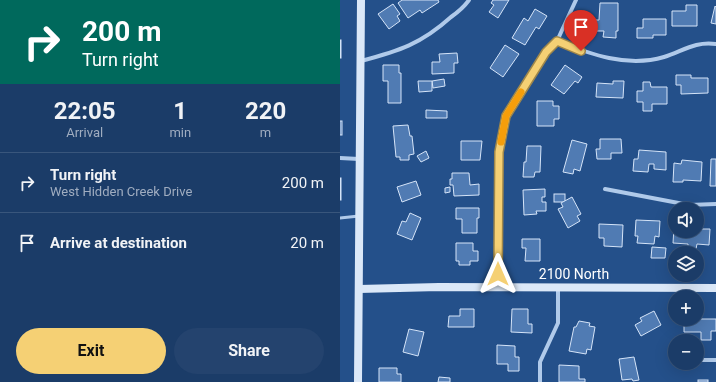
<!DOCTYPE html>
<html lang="en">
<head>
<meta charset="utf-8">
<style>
	body { margin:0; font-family:Roboto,sans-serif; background:#24436e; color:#f1f3f6; height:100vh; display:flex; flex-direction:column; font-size:15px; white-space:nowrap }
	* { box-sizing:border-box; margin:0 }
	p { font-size:13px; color:#a0adc0 }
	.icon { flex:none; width:22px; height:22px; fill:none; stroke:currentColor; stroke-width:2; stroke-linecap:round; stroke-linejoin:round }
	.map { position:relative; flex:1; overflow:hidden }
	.details { display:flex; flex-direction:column; background:#1b3c68; width:340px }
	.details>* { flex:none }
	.banner { background:#00695c; color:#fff; overflow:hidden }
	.tools { position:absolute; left:328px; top:202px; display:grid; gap:8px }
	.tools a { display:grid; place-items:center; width:36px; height:36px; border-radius:50%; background:#1b3c68; box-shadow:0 4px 16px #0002,0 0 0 1px #39567c; font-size:20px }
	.pin { position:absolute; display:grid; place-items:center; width:34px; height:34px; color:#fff; margin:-41px -17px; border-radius:50% 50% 50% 0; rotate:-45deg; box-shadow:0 0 4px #0007 }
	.pin .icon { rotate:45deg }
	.me { position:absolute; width:44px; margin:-22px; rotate:0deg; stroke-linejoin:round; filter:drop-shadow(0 0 3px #0008) }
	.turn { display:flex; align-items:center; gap:14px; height:84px; padding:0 16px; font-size:18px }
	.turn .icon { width:52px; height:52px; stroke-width:2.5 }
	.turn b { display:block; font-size:28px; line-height:34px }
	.eta { display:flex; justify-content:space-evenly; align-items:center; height:68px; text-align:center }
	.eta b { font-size:24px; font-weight:700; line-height:28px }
	.action { display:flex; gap:8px; margin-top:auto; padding:8px 16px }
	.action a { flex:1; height:46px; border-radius:24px; background:#f5d074; color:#111; font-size:16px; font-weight:700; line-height:46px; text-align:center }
	.action a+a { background:#24436e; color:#f1f3f6 }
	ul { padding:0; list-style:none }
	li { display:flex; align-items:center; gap:12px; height:60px; padding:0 16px; border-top:1px solid #39567c }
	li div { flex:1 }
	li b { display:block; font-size:15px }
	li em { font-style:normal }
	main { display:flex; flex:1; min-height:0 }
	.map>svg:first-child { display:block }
	.building { fill:#507bb3; stroke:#d5e4f8 }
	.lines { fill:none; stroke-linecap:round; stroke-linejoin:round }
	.lane { stroke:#b0caea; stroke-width:3 }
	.street { stroke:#b0caea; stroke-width:4 }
	.secondary { stroke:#dbe8f8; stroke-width:8 }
	.route-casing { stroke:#9f874b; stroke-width:10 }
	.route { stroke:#f5d074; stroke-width:7 }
	.slow { stroke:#f59e0b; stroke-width:7 }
	.labels { text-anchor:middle; stroke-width:3.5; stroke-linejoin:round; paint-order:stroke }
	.street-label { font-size:14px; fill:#fff; stroke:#24508a }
</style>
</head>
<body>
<main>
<section class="details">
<div class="banner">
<div class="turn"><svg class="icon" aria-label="right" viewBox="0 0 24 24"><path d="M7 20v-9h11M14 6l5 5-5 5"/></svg><div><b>200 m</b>Turn right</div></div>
</div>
<div class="eta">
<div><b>22:05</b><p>Arrival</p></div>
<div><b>1</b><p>min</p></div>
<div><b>220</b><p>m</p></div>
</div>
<ul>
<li><svg class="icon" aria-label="right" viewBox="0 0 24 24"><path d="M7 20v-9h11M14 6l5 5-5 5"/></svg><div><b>Turn right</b><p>West Hidden Creek Drive</p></div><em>200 m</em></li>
<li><svg class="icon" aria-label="arrive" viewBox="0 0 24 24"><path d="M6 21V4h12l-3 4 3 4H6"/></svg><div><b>Arrive at destination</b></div><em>20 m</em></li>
</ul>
<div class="action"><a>Exit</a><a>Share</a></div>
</section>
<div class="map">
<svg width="376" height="382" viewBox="0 0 376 382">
	<rect width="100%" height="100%" fill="#24508a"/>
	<!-- building -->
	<g class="building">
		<polygon points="62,0 98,0 99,2 82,13 80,10 68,18 58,3"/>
		<polygon points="153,0 169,0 158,18 149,12 154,5 151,3"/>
		<polygon points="260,3 278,3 278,31 276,31 276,38 263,37 264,31 255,31 255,20 259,20"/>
		<polygon points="53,4 60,14 57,16 60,21 49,29 38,14"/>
		<polygon points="346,5 357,5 357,26 332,26 332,11 346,11"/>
		<polygon points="375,6 376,7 376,24 371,23"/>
		<polygon points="195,9 207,16 199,29 196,27 185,45 172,38 184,18 188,21"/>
		<polygon points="303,19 326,19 326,35 313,35 313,38 297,38 297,28 303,28"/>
		<rect x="0" y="40" width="1" height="18"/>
		<polygon points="165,45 179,54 163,77 150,68"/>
		<polygon points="117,53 118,63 114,63 114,73 92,74 92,62 100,62 99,54"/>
		<polygon points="43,65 59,65 59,73 61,73 61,103 48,103 48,81 43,81"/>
		<polygon points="225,65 242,77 238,83 235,81 224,94 211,85"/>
		<polygon points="336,75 351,75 351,78 368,78 368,93 341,94 341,85 336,85"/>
		<polygon points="104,79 105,86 93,88 92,81"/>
		<polygon points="78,81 92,81 92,91 79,92"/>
		<polygon points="273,81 284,81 283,98 256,97 257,83 273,84"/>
		<polygon points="303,82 310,82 311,87 327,87 327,104 312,104 312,111 303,111 303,102 297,102 297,91 303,91"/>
		<polygon points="197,101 213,101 213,106 219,106 219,119 214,119 214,126 197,126"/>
		<polygon points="86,110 107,111 107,118 86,118"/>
		<rect x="0" y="121" width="2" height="14"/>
		<polygon points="68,125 70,136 72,136 74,154 69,155 69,160 60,160 60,157 56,157 53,126"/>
		<polygon points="260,139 281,139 282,153 271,153 271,159 257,159 256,149 260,149"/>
		<polygon points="232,140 247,144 240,171 234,169 233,174 223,172"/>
		<polygon points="121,141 142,141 140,160 121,160"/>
		<polygon points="187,146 201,146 200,172 195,172 194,177 183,177 184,162 186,162"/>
		<polygon points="299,150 326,152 326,170 314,169 314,164 309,164 308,172 293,171 294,159 298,159"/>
		<polygon points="86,151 89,158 81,162 77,156"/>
		<polygon points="371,159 376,159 376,186 370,186"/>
		<polygon points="342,160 362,162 361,181 343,180 343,182 333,182 334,163 341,164"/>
		<polygon points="112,173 129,173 130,185 139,184 139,195 114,196 113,185 110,185 110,179 112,179"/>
		<rect x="0" y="178" width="1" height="22"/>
		<polygon points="76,181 81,195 62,202 57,187"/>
		<polygon points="110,187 110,192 105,193 105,188"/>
		<polygon points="205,189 205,197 202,197 202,202 206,202 206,211 196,211 197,214 184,215 183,190"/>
		<rect x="214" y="194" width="11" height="8"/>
		<polygon points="232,197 241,214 237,216 240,221 228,228 218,209 223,207 221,203"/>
		<polygon points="116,208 139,208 139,218 137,218 137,233 122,233 122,219 116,219"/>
		<polygon points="70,213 81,218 72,240 57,234 62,221 66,222"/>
		<polygon points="296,220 320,221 319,237 315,236 314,244 297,243 298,236 295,236"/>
		<polygon points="259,224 283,225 282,247 264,246 264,238 259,238"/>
		<polygon points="334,228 335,231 357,231 357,229 370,229 369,245 357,244 356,249 348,249 348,244 333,243"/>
		<polygon points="182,239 200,239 200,261 185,261 186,248 182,248"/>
		<polygon points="116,243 133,243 133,251 138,251 138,261 130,261 130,265 119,265 119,261 116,261"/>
		<polygon points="312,247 326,248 325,258 311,258"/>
		<polygon points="120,309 134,309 134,327 108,327 109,316 120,316"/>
		<polygon points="172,309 188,309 188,324 192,324 192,333 171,332"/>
		<polygon points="314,311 321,325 301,336 295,325 302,321 300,318"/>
		<polygon points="357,317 361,317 361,319 376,319 376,331 371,331 371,340 361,340 361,332 344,332 344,319 357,319"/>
		<polygon points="239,321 250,323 249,326 255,327 251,350 247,349 246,354 229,351 234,327 236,327"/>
		<polygon points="69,329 84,332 78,356 63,352"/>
		<polygon points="157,345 175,346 175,357 179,357 179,371 168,371 168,364 157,364"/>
		<polygon points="294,357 299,380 293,381 292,379 282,380 279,359"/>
		<polygon points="219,365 239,366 239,379 245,379 245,382 219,382"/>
		<polygon points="39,368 57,368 57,374 61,374 61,382 39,382"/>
		<polygon points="99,377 110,378 110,382 98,382"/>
		<rect x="358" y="380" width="10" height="2"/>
	</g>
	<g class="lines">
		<!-- lane -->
		<polyline class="lane" points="0,218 19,216"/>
		<!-- street -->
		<g class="street">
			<path d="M217,41C250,54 287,68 324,57C343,51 355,41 376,44"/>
			<path d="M21,61C59,51 81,44 111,17C118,12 124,7 129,0"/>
			<polyline points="0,158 19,159"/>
			<polyline points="265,189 349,205 376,204"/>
			<polyline points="158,287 159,152 166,116 207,52 217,41 236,0"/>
			<polyline points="332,360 335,360"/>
			<polyline points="357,360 376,360"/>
			<polyline points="200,382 200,362 218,323 218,287"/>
		</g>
		<!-- secondary -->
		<g class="secondary">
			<polyline points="19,289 99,287 376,288"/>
			<polyline points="18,382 21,0"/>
		</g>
	</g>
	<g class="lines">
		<!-- route casing -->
		<g class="route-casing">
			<polyline id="route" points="158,274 159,152 166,116 206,52 217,41 241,51"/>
		</g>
		<!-- route -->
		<use href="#route" class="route"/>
		<!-- slow -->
		<polyline class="slow" points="161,142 166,116 181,92"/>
	</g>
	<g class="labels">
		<!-- street labels -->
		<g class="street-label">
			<text x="234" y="279">2100 North</text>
		</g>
	</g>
</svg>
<div class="tools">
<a><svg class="icon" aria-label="sound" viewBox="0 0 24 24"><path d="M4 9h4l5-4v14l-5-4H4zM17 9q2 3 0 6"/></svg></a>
<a><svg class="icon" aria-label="layers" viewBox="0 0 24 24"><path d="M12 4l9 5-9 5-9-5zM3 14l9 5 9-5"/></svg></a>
<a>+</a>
<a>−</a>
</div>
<div class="pin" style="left:241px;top:51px;background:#d93025"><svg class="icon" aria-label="arrive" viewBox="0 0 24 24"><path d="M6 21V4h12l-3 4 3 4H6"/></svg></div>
<svg class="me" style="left:158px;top:274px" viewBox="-20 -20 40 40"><path d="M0-17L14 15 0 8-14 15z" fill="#f5d074" stroke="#fff" stroke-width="4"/></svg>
</div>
</main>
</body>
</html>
